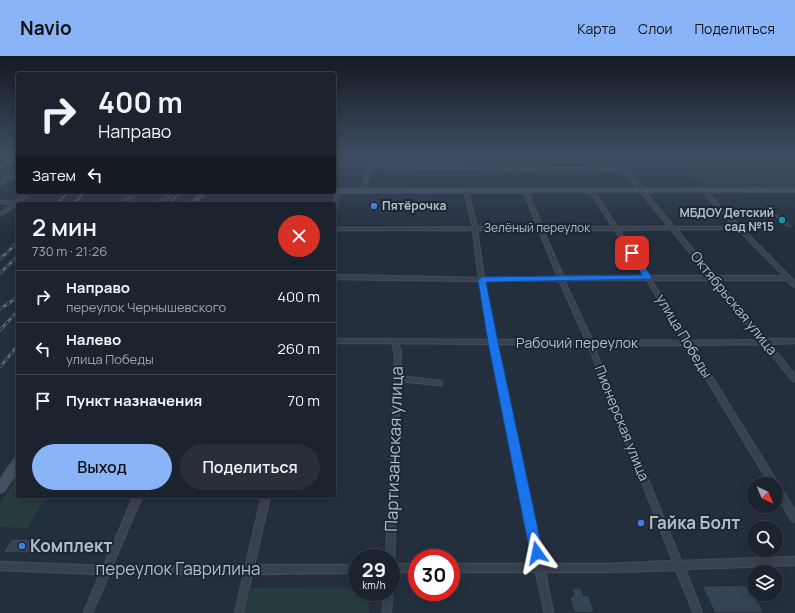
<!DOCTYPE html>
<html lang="ru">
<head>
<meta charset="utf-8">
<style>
	body { margin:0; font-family:Manrope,sans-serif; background:#282f3a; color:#f1f3f6; height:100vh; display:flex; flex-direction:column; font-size:15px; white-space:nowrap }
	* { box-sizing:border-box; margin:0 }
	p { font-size:13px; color:#a0a4aa }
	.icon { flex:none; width:22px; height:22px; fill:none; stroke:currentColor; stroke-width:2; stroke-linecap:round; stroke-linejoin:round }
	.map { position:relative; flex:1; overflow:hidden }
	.panel { position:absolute; left:16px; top:146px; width:320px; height:296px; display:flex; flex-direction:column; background:#1b232e; border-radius:4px; box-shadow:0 2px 10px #0003,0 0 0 1px #39404a }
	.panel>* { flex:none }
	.top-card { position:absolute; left:16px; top:16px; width:320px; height:122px; border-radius:4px; box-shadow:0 2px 10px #0003,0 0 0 1px #39404a; background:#1b232e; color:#f1f3f6; overflow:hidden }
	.needle { width:26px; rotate:136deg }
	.tools { position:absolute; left:747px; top:421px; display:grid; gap:8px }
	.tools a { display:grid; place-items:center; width:36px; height:36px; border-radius:50%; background:#1b232e; box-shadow:0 2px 10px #0003,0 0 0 1px #39404a; font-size:20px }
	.speed { position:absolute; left:348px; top:493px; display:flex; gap:8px; font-size:20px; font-weight:700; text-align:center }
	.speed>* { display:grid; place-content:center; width:52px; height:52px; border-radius:50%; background:#1b232e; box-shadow:0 2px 10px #0003,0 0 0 1px #39404a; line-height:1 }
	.speed small { font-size:10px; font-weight:400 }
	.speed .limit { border:6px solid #d22; background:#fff; color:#111 }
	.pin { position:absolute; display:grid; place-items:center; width:34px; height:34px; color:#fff; margin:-17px; border-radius:8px; box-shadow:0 2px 6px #0006 }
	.me { position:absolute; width:44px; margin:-22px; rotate:348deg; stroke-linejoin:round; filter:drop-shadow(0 0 3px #0008) }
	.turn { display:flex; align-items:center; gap:14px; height:84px; padding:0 16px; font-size:18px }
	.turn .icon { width:52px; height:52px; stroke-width:2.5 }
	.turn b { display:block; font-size:28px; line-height:34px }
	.then { display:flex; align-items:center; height:38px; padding:0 16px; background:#0003; gap:8px; font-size:15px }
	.round { display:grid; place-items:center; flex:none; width:42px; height:42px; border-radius:21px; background:#282f3a }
	.summary { display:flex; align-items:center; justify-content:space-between; height:68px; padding:0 16px }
	h1 { font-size:24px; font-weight:600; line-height:30px }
	.cta { display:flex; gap:8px; margin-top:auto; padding:8px 16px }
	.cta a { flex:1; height:46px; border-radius:24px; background:#8ab4f8; color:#111; font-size:16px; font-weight:600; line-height:46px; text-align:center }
	.cta a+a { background:#282f3a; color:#f1f3f6 }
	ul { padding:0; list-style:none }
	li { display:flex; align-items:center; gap:12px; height:52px; padding:0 16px; border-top:1px solid #39404a }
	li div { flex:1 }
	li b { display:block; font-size:15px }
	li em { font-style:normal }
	header { display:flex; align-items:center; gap:24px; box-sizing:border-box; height:56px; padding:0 20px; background:#8ab4f8; color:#111 }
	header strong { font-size:19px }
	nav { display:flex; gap:22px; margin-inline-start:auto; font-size:14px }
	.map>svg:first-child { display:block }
	.green { fill:#263c3f }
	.building { fill:#364354; stroke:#1f2835 }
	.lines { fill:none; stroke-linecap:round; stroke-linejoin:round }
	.street-casing { stroke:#414a57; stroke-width:2.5 }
	.secondary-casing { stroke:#414a57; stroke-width:2 }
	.street { fill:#38414e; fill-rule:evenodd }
	.secondary { fill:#465061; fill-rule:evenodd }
	.rail-far1-casing { stroke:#5a6575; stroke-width:2 }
	.rail-casing { stroke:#5a6575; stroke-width:3 }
	.rail-far1 { stroke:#1d2633; stroke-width:1; stroke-dasharray:3; stroke-linecap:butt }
	.rail { stroke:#1d2633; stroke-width:1.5; stroke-dasharray:4; stroke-linecap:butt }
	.route { fill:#1a73e8; stroke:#114b97 }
	.shop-dot { fill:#3f7fe0; stroke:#1d2633; stroke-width:1.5 }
	.culture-dot { fill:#0f9aa8; stroke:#1d2633; stroke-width:1.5 }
	.labels { text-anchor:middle; stroke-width:4; stroke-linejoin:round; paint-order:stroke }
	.far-poi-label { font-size:12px; font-weight:bold; fill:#b4bcc9; stroke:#1d2633; text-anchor:start }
	.far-street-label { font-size:12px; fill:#b4bcc9; stroke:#1d2633 }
	.street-label { font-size:14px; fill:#b4bcc9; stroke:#1d2633 }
	.near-street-label { font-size:17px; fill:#b4bcc9; stroke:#1d2633 }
	.near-poi-label { font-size:17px; font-weight:bold; fill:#b4bcc9; stroke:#1d2633; text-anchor:start }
</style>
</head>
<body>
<header>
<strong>Navio</strong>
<nav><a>Карта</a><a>Слои</a><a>Поделиться</a></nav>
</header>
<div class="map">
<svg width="795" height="557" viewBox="0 0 795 557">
	<rect width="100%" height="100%" fill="#242f3e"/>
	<!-- green -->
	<g class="green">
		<polygon points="744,114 759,131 703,130 689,116"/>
		<polygon points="749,114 795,114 795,131 764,131"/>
		<polygon points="18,420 18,440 47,440 27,472 0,471 0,448"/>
		<polygon points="357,531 357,536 370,536 369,557 245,557 250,532"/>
	</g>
	<!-- building -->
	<g class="building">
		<polygon points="370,144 380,144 377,155 368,155"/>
		<polygon points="770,157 778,157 795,172 787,172"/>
		<polygon points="11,483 41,483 33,497 3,497"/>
		<polygon points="750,529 764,557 715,557 702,530"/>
		<polygon points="572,532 581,532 584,540 589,539 594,556 589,557 574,556 570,541 574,540"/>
	</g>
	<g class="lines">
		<!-- street casing -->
		<g class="street-casing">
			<g id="street">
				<path d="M370,101H374L372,109L623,113L614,101H617L674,171H736L699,133L702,132L795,226V231L793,230L787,224H717L766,283H795V287L769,288L795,319V325H793L763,288L692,289L795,455V466L792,465L776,438V428H770L686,289H593L681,505L795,501V509L685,513L702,557H694L676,514L609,516H545L553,557H545L536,516H451V508H535L491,288L398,287L401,297L400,320L439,325H441L442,327L441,329H439L400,325L394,502L393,505L391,506V502H386L394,324L393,322L394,320L395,297L392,287H334V283L490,284L480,225L334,223V219L479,222L473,174H334V172L473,171L464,135L466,134L468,135L477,171H538L523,134L525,133L527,134L542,171H613L589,134L591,133L593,134L617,171H669L624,115L371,111L365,135L363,136L361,135ZM671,173L709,220H649L619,174ZM676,173H738L784,220H715ZM477,174H539L558,221L484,222ZM543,174H615L645,220H563ZM559,224L586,284H495L485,225ZM564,224H647L684,285L592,284ZM651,224H712L760,284L689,285ZM496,288H588L673,505L609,508H543Z"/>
				<polygon points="512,101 515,101 516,102 514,103"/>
				<polygon points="17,114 18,114 18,117 0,129 0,126"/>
				<polygon points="337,134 340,135 336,153 334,154 334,148 333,148"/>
				<polygon points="27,136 31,136 17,148 0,160 0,157 12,148 0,147 0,145 14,146"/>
				<polygon points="135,136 139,136 124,148 120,148"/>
				<polygon points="172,136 176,136 161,148 157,148"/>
				<polygon points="134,440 142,440 112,510 246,509 262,440 270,440 254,509 357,509 357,517 252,518 243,557 235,557 244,518 109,518 92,557 84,557 100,518 0,514 0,506 104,510"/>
				<rect x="391" y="508" width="26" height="8"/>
				<polygon points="391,533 392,536 391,557 383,557 384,536 391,536"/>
			</g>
		</g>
		<!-- secondary casing -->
		<g class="secondary-casing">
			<g id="secondary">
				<polygon points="10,101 16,101 0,112 0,109"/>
				<polygon points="795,132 795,136 334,137 332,136 334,136 334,133"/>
				<polygon points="203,136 210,136 200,142 196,148 190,148 196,140"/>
				<polygon points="18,401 18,415 4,436 0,437 0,423 14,403"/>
			</g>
		</g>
		<!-- street -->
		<use href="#street" class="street"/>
		<!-- secondary -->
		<use href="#secondary" class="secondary"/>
		<!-- rail-far1 casing -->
		<g class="rail-far1-casing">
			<g id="rail-far1">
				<polyline points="56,148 69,136"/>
				<polyline points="73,148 85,136"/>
				<polyline points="167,148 182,136"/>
			</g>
		</g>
		<!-- rail casing -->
		<g class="rail-casing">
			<g id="rail">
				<polyline points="0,203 18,186"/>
				<polyline points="0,217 18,200"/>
				<polyline points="0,253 18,241"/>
				<polyline points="0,274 18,255"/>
				<polyline points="0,311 18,289"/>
			</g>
		</g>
		<!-- rail-far1 -->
		<use href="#rail-far1" class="rail-far1"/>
		<!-- rail -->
		<use href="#rail" class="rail"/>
	</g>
	<!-- sky -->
	<linearGradient id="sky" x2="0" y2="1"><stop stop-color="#141a22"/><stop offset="0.56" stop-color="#3f4d63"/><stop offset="1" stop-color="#3f4d63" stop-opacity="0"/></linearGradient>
	<rect width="795" height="179" fill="url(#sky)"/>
	<!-- route -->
	<polygon class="route" points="630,195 635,195 652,222 651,223 486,226 498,286 543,497 541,502 537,504 532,502 530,497 488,286 478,224 482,221 642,219 629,197"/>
	<!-- markers -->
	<g class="shop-dot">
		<circle cx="374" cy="150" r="4"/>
		<circle cx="641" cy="467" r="4"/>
		<circle cx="22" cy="490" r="4"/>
	</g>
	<circle class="culture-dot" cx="782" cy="164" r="4"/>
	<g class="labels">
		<!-- far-poi labels -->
		<g class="far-poi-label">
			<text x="382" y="154">Пятёрочка</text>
			<text x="774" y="161" text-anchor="end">МБДОУ Детский<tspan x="774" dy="14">сад №15</tspan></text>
		</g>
		<!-- far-street labels -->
		<g class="far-street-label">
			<text x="537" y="176">Зелёный переулок</text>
		</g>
		<!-- street labels -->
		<g class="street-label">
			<text transform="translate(734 247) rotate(51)" y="5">Октябрьская улица</text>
			<text transform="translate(684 280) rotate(59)" y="5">улица Победы</text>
			<text x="577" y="292">Рабочий переулок</text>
			<text transform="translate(622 367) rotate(68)" y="5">Пионерская улица</text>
		</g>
		<!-- near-street labels -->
		<g class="near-street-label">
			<text transform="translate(394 393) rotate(-88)" y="6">Партизанская улица</text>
			<text x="178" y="519">переулок Гаврилина</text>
		</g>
		<!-- near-poi labels -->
		<g class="near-poi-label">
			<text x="649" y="473">Гайка Болт</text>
			<text x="30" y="496">Комплект</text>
		</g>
	</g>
</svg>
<div class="tools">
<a><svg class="needle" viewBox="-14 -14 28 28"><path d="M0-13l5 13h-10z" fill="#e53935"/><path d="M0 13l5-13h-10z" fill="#a0a4aa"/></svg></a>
<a><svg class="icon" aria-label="search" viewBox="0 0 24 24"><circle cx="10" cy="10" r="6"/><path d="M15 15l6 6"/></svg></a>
<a><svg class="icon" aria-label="layers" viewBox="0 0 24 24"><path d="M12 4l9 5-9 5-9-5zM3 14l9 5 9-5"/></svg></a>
</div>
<div class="speed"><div>29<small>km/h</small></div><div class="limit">30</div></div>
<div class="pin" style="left:632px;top:197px;background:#d93025"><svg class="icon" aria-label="arrive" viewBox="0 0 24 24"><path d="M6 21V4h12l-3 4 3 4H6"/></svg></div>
<svg class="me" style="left:537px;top:497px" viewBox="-20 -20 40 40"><path d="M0-17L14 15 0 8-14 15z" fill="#1a73e8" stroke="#fff" stroke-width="4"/></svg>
<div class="top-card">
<div class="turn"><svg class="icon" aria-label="right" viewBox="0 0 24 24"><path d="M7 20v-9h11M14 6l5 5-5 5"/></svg><div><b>400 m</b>Направо</div></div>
<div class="then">Затем<svg class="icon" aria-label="left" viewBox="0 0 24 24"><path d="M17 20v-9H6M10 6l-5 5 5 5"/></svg></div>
</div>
<section class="panel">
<div class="summary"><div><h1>2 мин</h1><p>730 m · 21:26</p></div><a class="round" style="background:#d93025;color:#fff"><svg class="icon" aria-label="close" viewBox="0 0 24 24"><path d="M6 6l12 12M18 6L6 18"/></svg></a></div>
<ul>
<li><svg class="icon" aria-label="right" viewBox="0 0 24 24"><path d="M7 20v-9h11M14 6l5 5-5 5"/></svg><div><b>Направо</b><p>переулок Чернышевского</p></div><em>400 m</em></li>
<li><svg class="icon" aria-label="left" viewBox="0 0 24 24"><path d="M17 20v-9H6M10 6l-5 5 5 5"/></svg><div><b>Налево</b><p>улица Победы</p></div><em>260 m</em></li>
<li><svg class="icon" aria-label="arrive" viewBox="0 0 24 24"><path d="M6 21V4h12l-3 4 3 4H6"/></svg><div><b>Пункт назначения</b></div><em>70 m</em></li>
</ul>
<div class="cta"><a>Выход</a><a>Поделиться</a></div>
</section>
</div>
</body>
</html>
